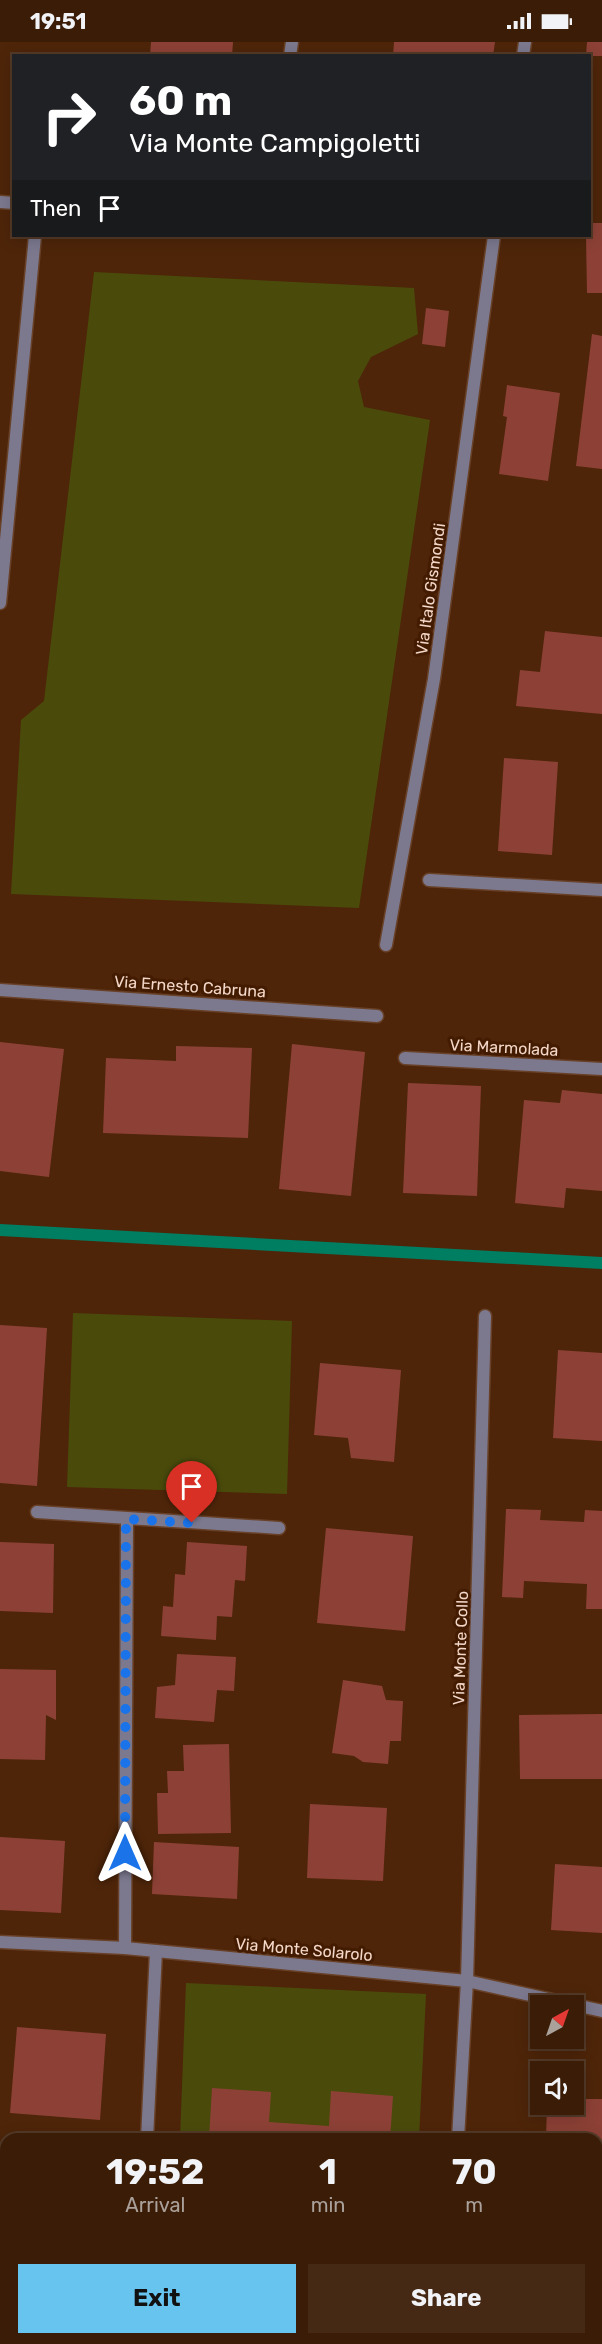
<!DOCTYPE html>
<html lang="en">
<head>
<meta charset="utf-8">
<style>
	body { margin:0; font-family:Rubik,sans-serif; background:#452915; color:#f1f3f6; height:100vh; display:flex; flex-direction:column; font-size:22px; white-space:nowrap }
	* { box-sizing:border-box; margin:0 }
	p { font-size:20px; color:#aba19b }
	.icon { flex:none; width:33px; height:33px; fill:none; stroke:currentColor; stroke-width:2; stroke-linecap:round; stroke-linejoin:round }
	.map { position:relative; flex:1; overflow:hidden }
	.details { position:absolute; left:0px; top:2091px; width:603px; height:212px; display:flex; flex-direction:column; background:#3a1c07; border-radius:18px 18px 0 0; box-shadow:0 3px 15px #0003,0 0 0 2px #543a28 }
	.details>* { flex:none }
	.banner { position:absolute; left:12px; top:12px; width:579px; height:183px; border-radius:0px; box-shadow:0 3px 15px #0003,0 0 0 2px #543a28; background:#202124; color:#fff; overflow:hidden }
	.needle { width:39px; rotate:40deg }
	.fabs { position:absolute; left:530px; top:1953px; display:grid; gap:12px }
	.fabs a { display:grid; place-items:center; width:54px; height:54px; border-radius:0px; background:#3a1c07; box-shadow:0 3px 15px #0003,0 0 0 2px #543a28; font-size:30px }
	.pin { position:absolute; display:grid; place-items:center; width:51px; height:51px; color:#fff; margin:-62px -26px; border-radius:50% 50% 50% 0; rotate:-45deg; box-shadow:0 0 6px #0007 }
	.pin .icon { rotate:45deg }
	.me { position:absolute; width:66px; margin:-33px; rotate:0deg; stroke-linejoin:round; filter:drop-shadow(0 0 4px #0008) }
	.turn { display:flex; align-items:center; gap:21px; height:126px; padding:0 18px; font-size:27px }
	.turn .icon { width:78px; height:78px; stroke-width:2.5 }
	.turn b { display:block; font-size:42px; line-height:51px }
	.then { display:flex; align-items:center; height:57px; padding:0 18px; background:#0003; gap:12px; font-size:22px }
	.eta { display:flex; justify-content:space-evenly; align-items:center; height:102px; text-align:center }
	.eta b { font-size:36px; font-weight:700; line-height:42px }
	.primary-button { display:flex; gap:12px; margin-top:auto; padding:12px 18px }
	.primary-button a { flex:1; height:69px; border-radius:0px; background:#67c4ef; color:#111; font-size:24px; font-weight:700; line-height:69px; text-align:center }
	.primary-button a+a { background:#452915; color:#f1f3f6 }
	.status { display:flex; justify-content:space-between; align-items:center; height:42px; padding:0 30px; background:#3a1c07; direction:ltr }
	.status svg { height:16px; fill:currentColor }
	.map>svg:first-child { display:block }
	.green { fill:#4a4b0b }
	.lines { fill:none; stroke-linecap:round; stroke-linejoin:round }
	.stream { stroke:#007e62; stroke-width:12 }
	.building { fill:#8d4136 }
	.minor-casing { stroke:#684128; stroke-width:15 }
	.minor { stroke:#7c798f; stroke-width:12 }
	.route { stroke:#1a73e8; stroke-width:10; stroke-dasharray:0 18 }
	.labels { text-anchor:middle; stroke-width:6; stroke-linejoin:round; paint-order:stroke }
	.street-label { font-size:16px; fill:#f3d7c8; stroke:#431b00 }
</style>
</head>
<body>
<div class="status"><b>19:51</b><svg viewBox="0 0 49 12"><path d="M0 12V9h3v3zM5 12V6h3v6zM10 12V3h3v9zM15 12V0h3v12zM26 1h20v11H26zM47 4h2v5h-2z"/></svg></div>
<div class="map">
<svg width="602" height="2302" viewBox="0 0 602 2302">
	<rect width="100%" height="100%" fill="#4e2509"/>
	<!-- green -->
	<g class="green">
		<polygon points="94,230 414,246 418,292 371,315 358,339 364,365 430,378 359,866 11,852 21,678 44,659"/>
		<polygon points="73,1271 292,1279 287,1452 67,1445"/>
		<polygon points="186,1941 426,1952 419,2097 180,2097"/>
		<rect x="172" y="2296" width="238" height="6"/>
	</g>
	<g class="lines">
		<!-- stream -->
		<polyline class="stream" points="0,1188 602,1221"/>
	</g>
	<!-- building -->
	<g class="building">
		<polygon points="151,0 233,0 232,14 150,14"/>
		<polygon points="394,0 495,0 493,14 393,14"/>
		<polygon points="587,0 602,0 602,14 586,14"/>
		<polygon points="590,181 602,181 602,251 587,251 586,194 590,194"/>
		<polygon points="426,266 449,269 445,305 422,302"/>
		<polygon points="592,292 602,294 602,427 576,424"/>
		<polygon points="507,343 560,351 548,439 499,432 507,375 503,374"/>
		<polygon points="545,589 602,595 602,672 516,664 520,628 540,630"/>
		<polygon points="504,716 558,720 552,813 498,809"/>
		<polygon points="0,1000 64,1007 49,1135 0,1129"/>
		<polygon points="292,1002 365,1010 351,1154 279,1147"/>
		<polygon points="176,1004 252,1006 248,1096 103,1091 106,1016 176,1019"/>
		<polygon points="408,1041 481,1044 477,1154 403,1151"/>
		<polygon points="562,1048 602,1052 602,1149 566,1146 564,1166 515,1161 524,1058 560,1061"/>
		<polygon points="0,1283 47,1286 37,1444 0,1441"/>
		<polygon points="558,1308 602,1311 602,1399 553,1396"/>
		<polygon points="320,1321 401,1328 394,1420 351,1416 348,1396 314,1393"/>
		<polygon points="506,1467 541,1468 540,1478 584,1480 585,1468 602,1469 602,1567 586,1567 587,1542 524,1539 523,1556 502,1555"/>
		<polygon points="326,1486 413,1494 405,1589 317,1581"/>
		<polygon points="0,1500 54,1502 53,1571 0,1569"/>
		<polygon points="187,1500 247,1504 245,1539 235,1538 232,1575 217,1574 216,1598 161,1594 163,1564 173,1565 175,1532 185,1533"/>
		<polygon points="177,1612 236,1615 234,1649 217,1648 214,1680 155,1676 157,1645 175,1643"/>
		<polygon points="0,1627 56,1628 56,1678 46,1673 45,1718 0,1717"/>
		<polygon points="343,1638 382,1644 386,1658 403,1659 401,1699 390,1699 388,1722 363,1720 354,1714 332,1711"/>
		<polygon points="602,1672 602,1737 520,1737 519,1673"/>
		<polygon points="229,1702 231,1791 158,1792 157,1751 168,1751 167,1729 184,1729 183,1703"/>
		<polygon points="310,1762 387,1766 383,1839 307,1836"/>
		<polygon points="0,1795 65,1799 61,1871 0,1868"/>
		<polygon points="154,1800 239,1805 237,1857 152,1852"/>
		<polygon points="555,1822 602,1825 602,1891 551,1888"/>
		<polygon points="17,1985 106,1992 100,2078 10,2071"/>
		<polygon points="212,2046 271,2050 269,2080 329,2084 331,2049 393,2054 390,2097 209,2097"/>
		<polygon points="573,2057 602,2057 602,2130 597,2130 597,2097 546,2097 547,2062 573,2062"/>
		<polygon points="4,2266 6,2266 6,2296 89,2296 88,2302 1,2302"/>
	</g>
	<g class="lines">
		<!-- minor casing -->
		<g class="minor-casing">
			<g id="minor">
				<polyline points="290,14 292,0"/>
				<polyline points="523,14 525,0"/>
				<polyline points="0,160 14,161"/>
				<polyline points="0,561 35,194"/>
				<polyline points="429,838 602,848"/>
				<polyline points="386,903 434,637 494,194"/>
				<polyline points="0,948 377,974"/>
				<polyline points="405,1016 602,1027"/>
				<polyline points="37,1470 279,1486"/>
				<polyline points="0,1900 125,1906 467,1939 602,1969"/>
				<polyline points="125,1906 127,1477"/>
				<polyline points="147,2097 156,1909"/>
				<polyline points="458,2097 467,1939 485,1274"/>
				<polyline points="138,2302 138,2296"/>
				<polyline points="445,2302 445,2296"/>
			</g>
		</g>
		<!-- minor -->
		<use href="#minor" class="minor"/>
	</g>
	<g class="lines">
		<!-- route -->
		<polyline class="route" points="125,1811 126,1477 192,1481"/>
	</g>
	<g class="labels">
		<!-- street labels -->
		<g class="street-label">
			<text transform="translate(430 547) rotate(-82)" y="6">Via Italo Gismondi</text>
			<text transform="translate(190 944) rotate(4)" y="6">Via Ernesto Cabruna</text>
			<text transform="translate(504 1005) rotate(3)" y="6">Via Marmolada</text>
			<text transform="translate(460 1606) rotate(-88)" y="6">Via Monte Collo</text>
			<text transform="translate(304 1907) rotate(5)" y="6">Via Monte Solarolo</text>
		</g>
	</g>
</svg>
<div class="fabs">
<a><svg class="needle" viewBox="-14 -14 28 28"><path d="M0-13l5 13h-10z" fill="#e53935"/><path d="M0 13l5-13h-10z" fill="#aba19b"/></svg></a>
<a><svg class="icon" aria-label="sound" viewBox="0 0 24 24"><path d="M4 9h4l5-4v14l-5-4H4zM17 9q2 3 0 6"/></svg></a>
</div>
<div class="pin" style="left:192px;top:1481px;background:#d93025"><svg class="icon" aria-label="arrive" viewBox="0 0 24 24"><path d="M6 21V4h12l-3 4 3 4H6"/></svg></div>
<svg class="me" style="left:125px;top:1811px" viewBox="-20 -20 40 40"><path d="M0-17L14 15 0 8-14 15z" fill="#1a73e8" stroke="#fff" stroke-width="4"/></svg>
<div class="banner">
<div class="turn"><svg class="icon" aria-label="right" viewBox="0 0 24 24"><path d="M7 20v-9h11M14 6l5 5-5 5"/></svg><div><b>60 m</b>Via Monte Campigoletti</div></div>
<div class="then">Then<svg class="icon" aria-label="arrive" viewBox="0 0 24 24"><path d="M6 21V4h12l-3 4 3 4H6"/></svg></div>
</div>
<section class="details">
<div class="eta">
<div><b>19:52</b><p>Arrival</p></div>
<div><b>1</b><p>min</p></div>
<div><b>70</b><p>m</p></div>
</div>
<div class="primary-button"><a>Exit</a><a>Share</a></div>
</section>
</div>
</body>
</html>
